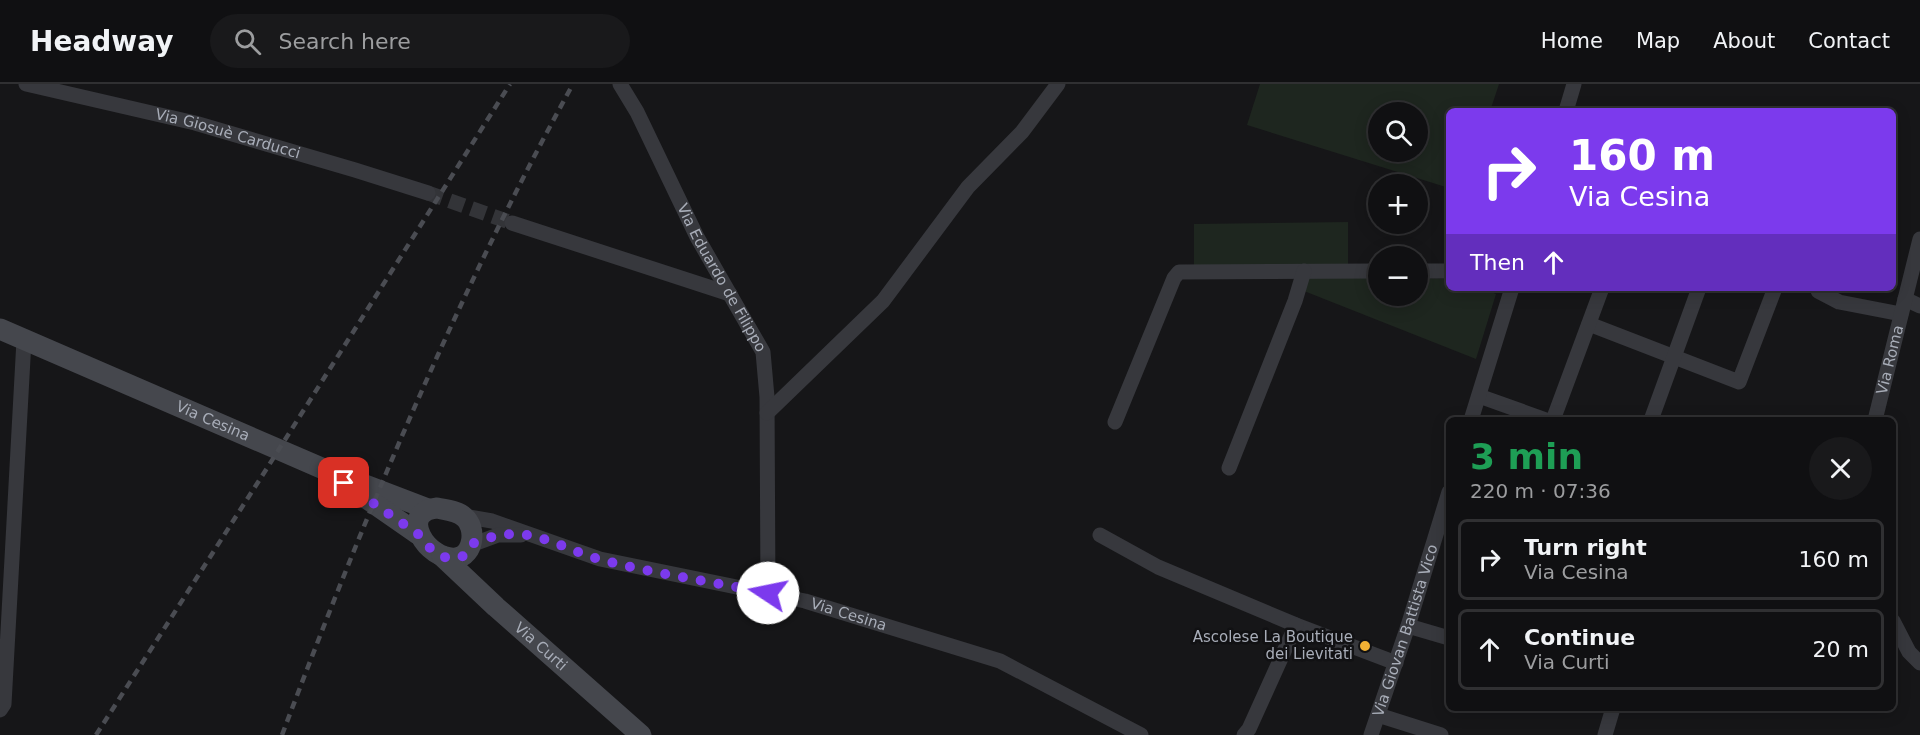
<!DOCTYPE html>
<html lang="en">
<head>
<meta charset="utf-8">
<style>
	body { margin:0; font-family:"DejaVu Sans",sans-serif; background:#19191b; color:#f1f3f6; height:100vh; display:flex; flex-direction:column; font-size:22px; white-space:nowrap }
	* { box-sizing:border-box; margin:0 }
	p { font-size:20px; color:#9c9d9f }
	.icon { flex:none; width:33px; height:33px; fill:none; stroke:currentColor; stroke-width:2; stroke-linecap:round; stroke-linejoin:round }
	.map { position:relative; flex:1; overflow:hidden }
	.drawer { position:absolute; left:1446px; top:333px; width:450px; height:294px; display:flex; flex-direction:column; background:#101012; border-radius:9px; box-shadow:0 3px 15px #0003,0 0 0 2px #303032 }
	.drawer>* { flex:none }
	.top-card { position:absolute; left:1446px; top:24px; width:450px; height:183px; border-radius:9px; box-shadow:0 3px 15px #0003,0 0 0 2px #303032; background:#7c3aed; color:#fff; overflow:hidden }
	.controls { position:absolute; left:1368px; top:18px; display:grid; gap:12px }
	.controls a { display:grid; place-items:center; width:60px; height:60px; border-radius:50%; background:#101012; box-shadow:0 3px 15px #0003,0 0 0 2px #303032; font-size:30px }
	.pin { position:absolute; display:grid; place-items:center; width:51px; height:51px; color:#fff; margin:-26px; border-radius:12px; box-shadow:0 3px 9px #0006 }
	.me { position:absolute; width:66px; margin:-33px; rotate:281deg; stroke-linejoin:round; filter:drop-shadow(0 0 4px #0008) }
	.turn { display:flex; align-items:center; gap:21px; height:126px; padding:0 24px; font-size:27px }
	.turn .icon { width:78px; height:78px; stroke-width:2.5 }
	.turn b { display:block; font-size:42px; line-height:51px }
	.then { display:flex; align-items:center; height:57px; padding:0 24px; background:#0003; gap:12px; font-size:22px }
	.round { display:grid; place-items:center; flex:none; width:63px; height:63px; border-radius:32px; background:#19191b }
	.overview { display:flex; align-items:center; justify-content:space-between; height:102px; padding:0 24px }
	h1 { font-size:36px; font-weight:700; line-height:45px; color:#1e9e55 }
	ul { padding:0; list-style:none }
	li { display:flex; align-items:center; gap:18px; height:81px; margin:0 12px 9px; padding:0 12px; border:3px solid #303032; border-radius:9px }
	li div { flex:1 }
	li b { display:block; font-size:22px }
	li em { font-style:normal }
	header { display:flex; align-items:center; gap:36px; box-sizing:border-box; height:84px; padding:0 30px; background:#101012; border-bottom:2px solid #303032 }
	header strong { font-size:28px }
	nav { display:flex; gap:33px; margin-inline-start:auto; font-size:21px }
	.search { width:420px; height:54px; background:#19191b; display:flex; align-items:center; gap:15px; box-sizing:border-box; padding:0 21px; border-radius:33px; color:#9c9d9f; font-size:22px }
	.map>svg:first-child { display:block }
	.green { fill:#1e261f; fill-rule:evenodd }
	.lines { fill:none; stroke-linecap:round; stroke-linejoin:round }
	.minor-tunnel { stroke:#333438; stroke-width:15; stroke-dasharray:15 8; stroke-linecap:butt }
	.minor { stroke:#37383d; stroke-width:15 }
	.secondary { stroke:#45474d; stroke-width:21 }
	.rail { stroke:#4a4c52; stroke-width:4.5; stroke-dasharray:8 6; stroke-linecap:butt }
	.route { stroke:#7c3aed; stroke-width:10; stroke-dasharray:0 18 }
	.poi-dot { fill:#f2b134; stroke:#111113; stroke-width:2 }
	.labels { text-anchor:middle; stroke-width:5; stroke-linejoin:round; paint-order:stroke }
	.street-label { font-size:15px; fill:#a8adb8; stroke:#111113 }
	.poi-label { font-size:15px; fill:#a8adb8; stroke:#111113; text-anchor:end }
</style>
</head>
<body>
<header>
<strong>Headway</strong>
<div class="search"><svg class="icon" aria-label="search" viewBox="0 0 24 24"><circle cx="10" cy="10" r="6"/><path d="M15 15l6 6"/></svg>Search here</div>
<nav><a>Home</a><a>Map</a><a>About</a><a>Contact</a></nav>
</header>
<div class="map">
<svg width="1920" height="651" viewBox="0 0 1920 651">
	<rect width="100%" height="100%" fill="#161618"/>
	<!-- green -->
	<g class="green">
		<path d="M1260,0H1499L1490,27H1449V104L1247,41ZM1378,28H1418V68H1378Z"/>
		<polygon points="1348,138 1348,181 1194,182 1194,140"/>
		<polygon points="1310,191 1378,193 1378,212 1418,212 1418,194 1449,195 1449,204 1481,204 1496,210 1476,275 1304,207"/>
	</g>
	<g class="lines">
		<!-- minor-tunnel -->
		<polyline class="minor-tunnel" points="428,109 512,139"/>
		<!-- minor -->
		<g class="minor">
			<path id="s1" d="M26,0L195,39L355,86L428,109"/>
			<path id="s2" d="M620,0L637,28L697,153L763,268L767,313L768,509"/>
			<polyline points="1566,27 1574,0"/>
			<polyline points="512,139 730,210"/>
			<polyline points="1418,187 1449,187"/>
			<polyline points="1817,204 1818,207 1839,218 1901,230"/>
			<polyline points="1905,215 1920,222"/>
			<polyline points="1589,240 1739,298 1775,204"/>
			<polyline points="1479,312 1546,336"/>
			<polyline points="767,329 883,217 968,103 1022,48 1058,0"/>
			<polyline points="1471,336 1512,204"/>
			<polyline points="1553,336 1602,204"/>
			<polyline points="1651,336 1699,204"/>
			<path id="s3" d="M1875,336L1920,155"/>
			<polyline points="1115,338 1174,194 1179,188 1378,187"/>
			<polyline points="1229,384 1295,217 1304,187"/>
			<path id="s4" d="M463,432L492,437L600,475L805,517L1000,577L1141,651"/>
			<polyline points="1100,451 1158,483 1296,541 1396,579"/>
			<polyline points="471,461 498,451 521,451"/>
			<polyline points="1893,537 1909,568 1920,579"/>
			<polyline points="1408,542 1449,554"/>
			<polyline points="0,626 4,620 24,256"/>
			<polyline points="1378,631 1441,651"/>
			<polyline points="1244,651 1249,645 1296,541"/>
			<path id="s5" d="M1371,651L1408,542L1449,408"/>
			<polyline points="1605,651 1613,624"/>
		</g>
		<!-- secondary -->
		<g class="secondary">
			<path id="s6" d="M0,245L326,386L428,425"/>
			<polyline points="353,405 418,450"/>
			<path d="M437,424C446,426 458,427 464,433C477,443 474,472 456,474C427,477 397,428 437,424Z"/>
			<path id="s7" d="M442,472L496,523L641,651"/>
		</g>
		<!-- rail -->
		<g class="rail">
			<polyline points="96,651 269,381 510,0"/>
			<path d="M282,651C366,428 458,209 573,0"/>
		</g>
	</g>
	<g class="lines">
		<!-- route -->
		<path class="route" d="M344,399L418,450C426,462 442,478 459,474C466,472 466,466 471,461C476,457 490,453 497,452C534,443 567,467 602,476C656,490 713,498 768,509"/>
	</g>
	<!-- markers -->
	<circle class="poi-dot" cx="1365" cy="562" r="6"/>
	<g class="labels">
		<!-- street labels -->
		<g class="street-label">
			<text dy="5" stroke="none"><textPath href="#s1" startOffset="208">Via Giosuè Carducci</textPath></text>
			<text dy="5" stroke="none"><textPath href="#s2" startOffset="219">Via Eduardo de Filippo</textPath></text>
			<text dy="5" stroke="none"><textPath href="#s3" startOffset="62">Via Roma</textPath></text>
			<text dy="5" stroke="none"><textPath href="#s6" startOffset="232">Via Cesina</textPath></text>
			<text dy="5" stroke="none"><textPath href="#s4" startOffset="399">Via Cesina</textPath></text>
			<text dy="5" stroke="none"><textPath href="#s5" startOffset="110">Via Giovan Battista Vico</textPath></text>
			<text dy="5" stroke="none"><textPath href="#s7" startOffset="134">Via Curti</textPath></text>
		</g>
		<!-- poi labels -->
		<g class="poi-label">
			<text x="1353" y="558">Ascolese La Boutique<tspan x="1353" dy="17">dei Lievitati</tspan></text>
		</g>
	</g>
</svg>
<div class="controls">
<a><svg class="icon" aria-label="search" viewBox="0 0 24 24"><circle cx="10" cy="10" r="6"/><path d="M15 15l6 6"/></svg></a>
<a>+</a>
<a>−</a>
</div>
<div class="pin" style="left:344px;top:399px;background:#d93025"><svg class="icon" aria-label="arrive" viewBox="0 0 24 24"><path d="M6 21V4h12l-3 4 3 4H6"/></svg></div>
<svg class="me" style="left:768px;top:509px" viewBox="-20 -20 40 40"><circle r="19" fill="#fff"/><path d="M0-13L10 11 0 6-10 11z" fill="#7c3aed"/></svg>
<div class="top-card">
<div class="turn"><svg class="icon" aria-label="right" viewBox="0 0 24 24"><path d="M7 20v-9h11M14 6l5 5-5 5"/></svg><div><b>160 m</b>Via Cesina</div></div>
<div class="then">Then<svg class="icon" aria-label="ahead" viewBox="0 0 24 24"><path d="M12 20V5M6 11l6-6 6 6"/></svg></div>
</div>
<section class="drawer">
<div class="overview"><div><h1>3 min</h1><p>220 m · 07:36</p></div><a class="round"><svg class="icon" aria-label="close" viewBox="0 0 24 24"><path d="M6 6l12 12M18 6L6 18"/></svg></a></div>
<ul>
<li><svg class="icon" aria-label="right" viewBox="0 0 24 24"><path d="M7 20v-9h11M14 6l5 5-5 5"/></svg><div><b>Turn right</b><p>Via Cesina</p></div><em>160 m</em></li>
<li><svg class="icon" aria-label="ahead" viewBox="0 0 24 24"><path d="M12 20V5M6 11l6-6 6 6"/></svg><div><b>Continue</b><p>Via Curti</p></div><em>20 m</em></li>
</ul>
</section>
</div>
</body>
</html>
